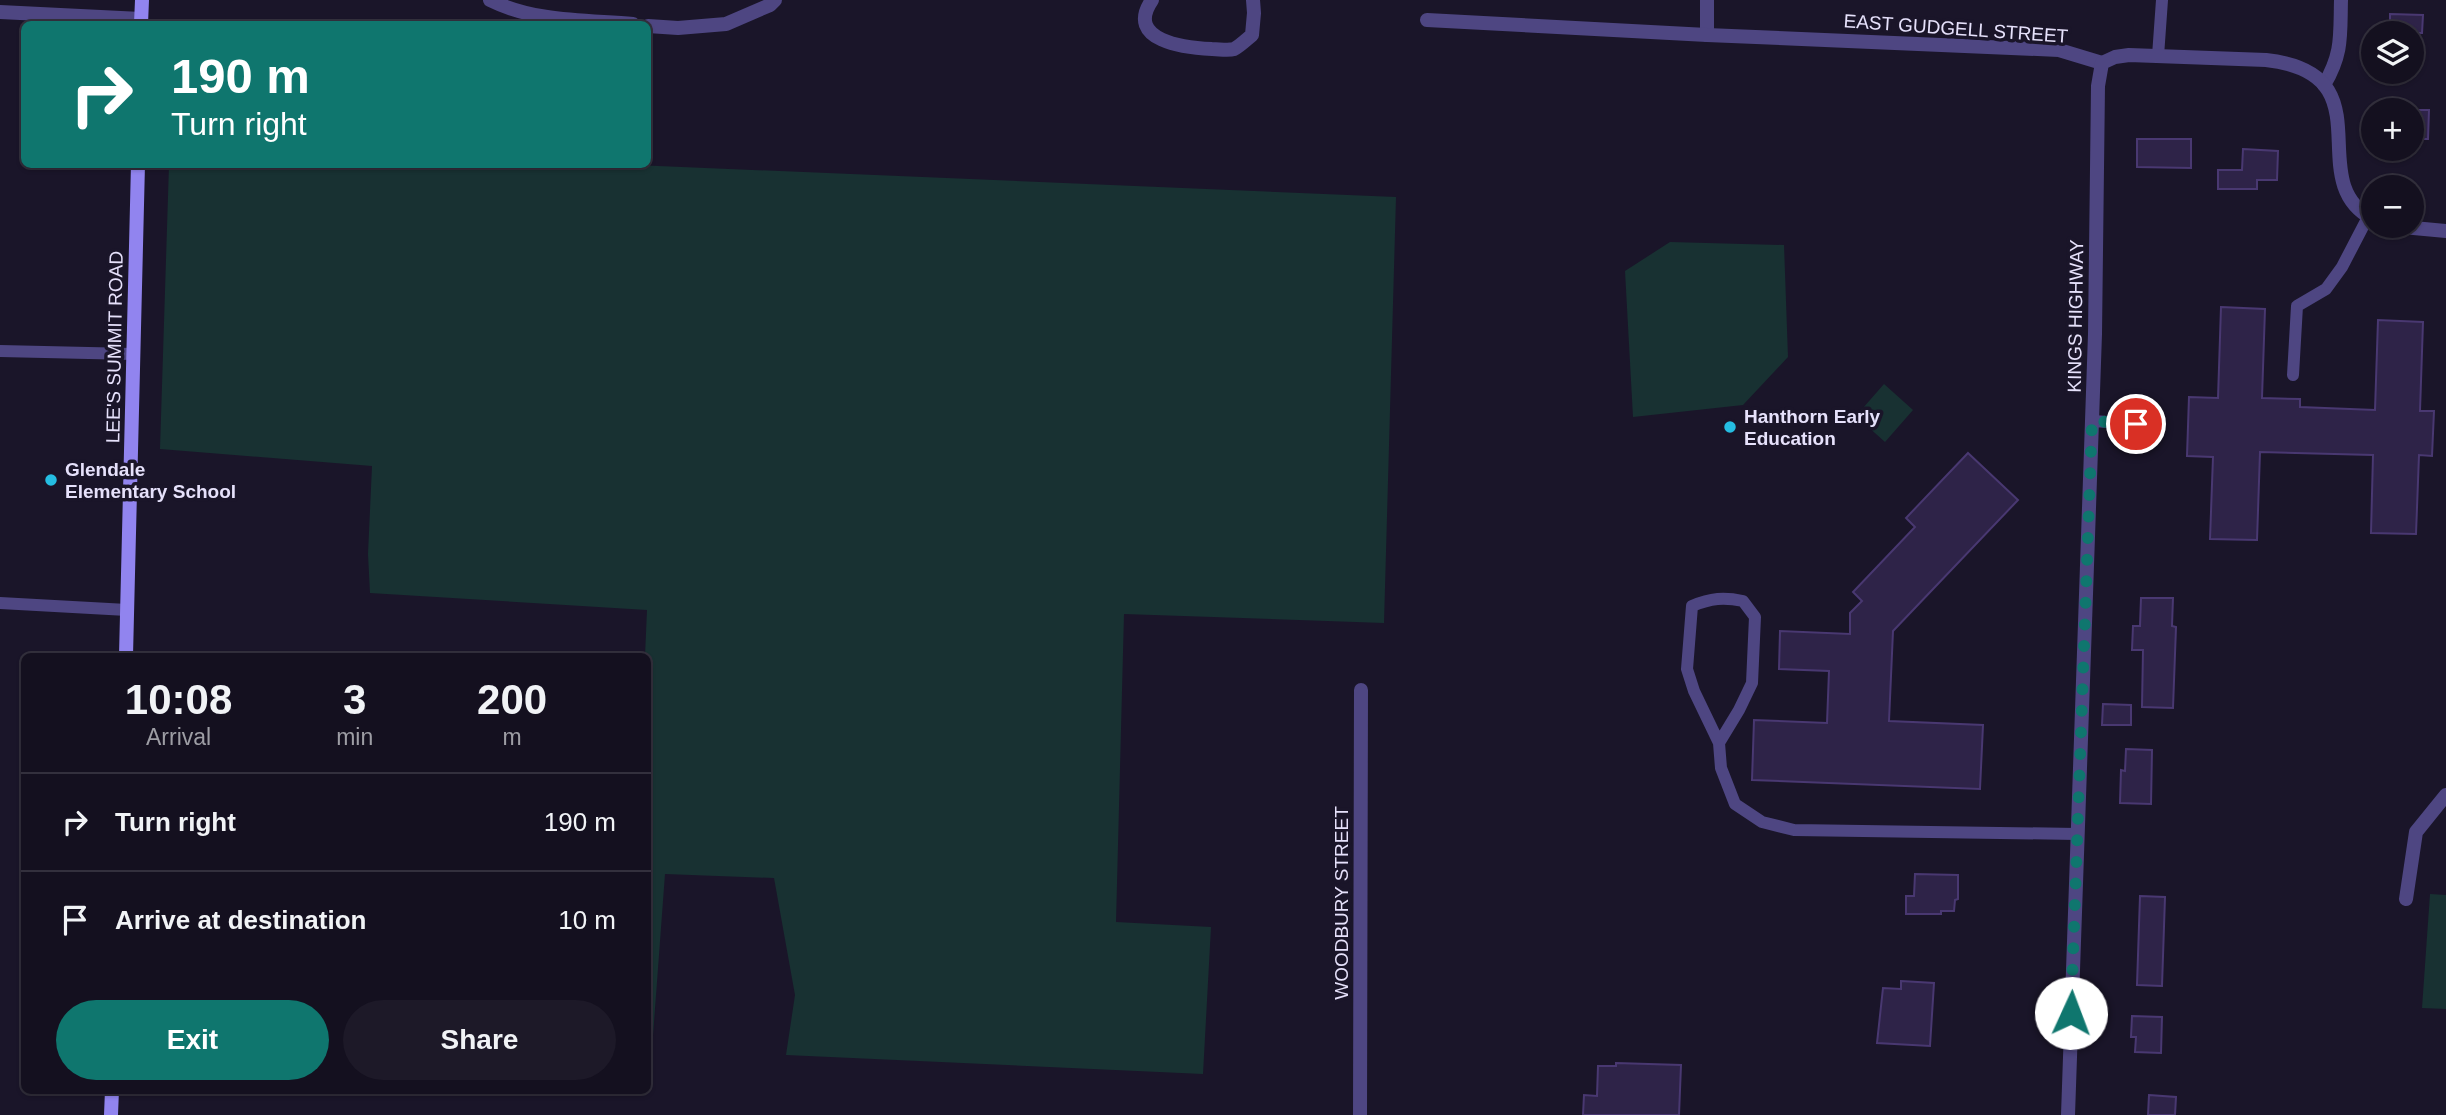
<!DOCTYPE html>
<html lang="en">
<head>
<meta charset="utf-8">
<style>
	body { margin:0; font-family:Helvetica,sans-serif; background:#1d1928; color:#f1f3f6; height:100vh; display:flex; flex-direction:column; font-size:26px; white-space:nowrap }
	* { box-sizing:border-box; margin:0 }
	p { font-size:23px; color:#9d9da4 }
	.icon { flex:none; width:38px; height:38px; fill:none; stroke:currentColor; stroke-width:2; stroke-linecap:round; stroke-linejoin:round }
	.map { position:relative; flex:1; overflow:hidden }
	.details { position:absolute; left:21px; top:653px; width:630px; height:441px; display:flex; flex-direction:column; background:#14101f; border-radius:10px; box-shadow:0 2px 5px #0004,0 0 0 2px #33303d }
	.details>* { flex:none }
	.hud { position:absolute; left:21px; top:21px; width:630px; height:147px; border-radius:10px; box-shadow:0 2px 5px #0004,0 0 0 2px #33303d; background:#0f766e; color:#fff; overflow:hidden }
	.buttons { position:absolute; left:2361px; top:21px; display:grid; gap:14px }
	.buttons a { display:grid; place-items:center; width:63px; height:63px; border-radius:50%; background:#14101f; box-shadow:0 2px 5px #0004,0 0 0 2px #33303d; font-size:35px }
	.pin { position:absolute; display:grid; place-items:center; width:60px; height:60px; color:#fff; margin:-30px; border:4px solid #fff; border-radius:50%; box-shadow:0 2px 7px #0007 }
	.me { position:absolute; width:77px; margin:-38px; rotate:2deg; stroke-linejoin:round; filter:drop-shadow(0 0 5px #0008) }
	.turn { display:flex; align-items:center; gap:24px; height:147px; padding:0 35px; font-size:32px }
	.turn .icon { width:91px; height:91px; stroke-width:2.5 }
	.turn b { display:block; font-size:49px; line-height:60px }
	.eta { display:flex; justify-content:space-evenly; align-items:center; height:119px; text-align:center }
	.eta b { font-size:42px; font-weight:800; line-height:49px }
	.action { display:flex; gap:14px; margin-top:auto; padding:14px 35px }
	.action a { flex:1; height:80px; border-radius:42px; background:#0f766e; color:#fff; font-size:28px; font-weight:800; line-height:80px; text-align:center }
	.action a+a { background:#1d1928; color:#f1f3f6 }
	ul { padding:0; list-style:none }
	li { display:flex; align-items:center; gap:21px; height:98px; padding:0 35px; border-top:2px solid #33303d }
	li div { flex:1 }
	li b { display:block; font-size:26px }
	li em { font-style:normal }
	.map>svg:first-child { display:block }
	.green { fill:#183132 }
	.building { fill:#2e2348; stroke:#493871; stroke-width:2 }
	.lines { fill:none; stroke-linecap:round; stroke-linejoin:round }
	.service { stroke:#4e4682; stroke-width:12 }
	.minor { stroke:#4e4682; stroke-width:14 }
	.tertiary { stroke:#4e4682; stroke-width:14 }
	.secondary { stroke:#9184ef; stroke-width:14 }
	.route { stroke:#0f766e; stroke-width:12; stroke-dasharray:0 21.6 }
	.poi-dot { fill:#25bde2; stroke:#1a1529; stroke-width:2.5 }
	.labels { text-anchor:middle; stroke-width:7; stroke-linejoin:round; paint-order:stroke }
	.street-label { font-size:19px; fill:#e6e1fb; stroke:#1a1529 }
	.poi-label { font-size:19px; font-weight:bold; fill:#e6e1fb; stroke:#1a1529; text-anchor:start }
</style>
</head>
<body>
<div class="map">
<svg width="2446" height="1115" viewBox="0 0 2446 1115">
	<rect width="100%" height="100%" fill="#1a1529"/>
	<!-- green -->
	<g class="green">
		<polygon points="169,165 635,165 1396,197 1384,623 1124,614 1116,922 1211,927 1203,1074 786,1055 795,995 774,878 665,874 652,1049 648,1049 648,656 645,656 647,610 370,593 368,554 372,466 160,449"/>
		<polygon points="1670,242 1784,245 1788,357 1743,405 1633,417 1625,271"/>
		<polygon points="1884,384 1913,410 1885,442 1856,416"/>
		<polygon points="2430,894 2446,895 2446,1009 2422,1008"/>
	</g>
	<!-- building -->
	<g class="building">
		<polygon points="2390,14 2423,15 2422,33 2390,33"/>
		<polygon points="2412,110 2429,110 2428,139 2412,139"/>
		<polygon points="2137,139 2191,139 2191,168 2137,167"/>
		<polygon points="2243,149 2278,151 2277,180 2257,180 2257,189 2218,189 2218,170 2242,170"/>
		<polygon points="2221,307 2265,309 2262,398 2300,399 2300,407 2375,410 2378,320 2423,322 2420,411 2434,411 2432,456 2419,455 2416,534 2371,533 2373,455 2260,452 2257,540 2210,539 2213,457 2187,456 2189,397 2218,398"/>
		<polygon points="1968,453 2018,500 1893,631 1889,721 1983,725 1980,789 1752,780 1754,720 1827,723 1829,671 1779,669 1780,631 1850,634 1850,613 1862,601 1853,592 1915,527 1906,518"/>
		<polygon points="2141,598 2173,598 2172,626 2176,627 2173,708 2142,707 2143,650 2132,650 2133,626 2140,626"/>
		<polygon points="2103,704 2131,705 2131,725 2102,725"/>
		<polygon points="2126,749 2152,750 2151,804 2120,803 2121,770 2125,771"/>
		<polygon points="1915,874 1958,875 1958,899 1955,900 1954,911 1941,911 1941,914 1906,914 1906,896 1914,896"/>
		<polygon points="2140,896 2165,897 2162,986 2137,985"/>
		<polygon points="1901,981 1934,983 1930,1046 1877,1043 1883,988 1901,989"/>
		<polygon points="2132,1016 2162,1017 2161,1053 2135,1052 2136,1037 2131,1037"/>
		<polygon points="1616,1063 1681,1065 1679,1115 1583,1115 1584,1095 1597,1096 1598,1066 1616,1066"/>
		<polygon points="2149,1095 2176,1097 2175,1115 2148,1115"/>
	</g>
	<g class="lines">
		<!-- service -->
		<g class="service">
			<polyline points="2158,56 2162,0"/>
			<polyline points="0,351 133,354"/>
			<polyline points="2293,375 2297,306 2326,289 2342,267 2368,217"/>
			<polyline points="2092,421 2158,425"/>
			<polyline points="0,603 127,610"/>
			<path d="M1719,743L1739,710L1752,683L1755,617L1743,601C1724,597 1711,598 1692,606L1687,669L1694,691L1719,743L1721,768L1735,804L1762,822L1794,830L2077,834"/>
		</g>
		<!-- minor -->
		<g class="minor">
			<path d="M490,0C534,22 585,20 633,24"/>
			<path d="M1152,0C1124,41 1186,48 1212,49C1219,49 1228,51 1234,49C1240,46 1247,39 1252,35L1254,13L1253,0"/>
			<polyline points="1707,0 1707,35"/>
			<polyline points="0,12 141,19"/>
			<polyline points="1427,20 1707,35 2059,50 2102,63"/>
			<polyline points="648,26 678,28 726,24 770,5 775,0"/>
			<path d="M2324,85C2343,53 2340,35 2341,0"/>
			<polyline points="2406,899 2416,832 2446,795"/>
			<polyline points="1360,1115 1361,690"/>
		</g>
		<!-- tertiary -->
		<g class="tertiary">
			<polyline points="2392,226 2446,231"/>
			<path d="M2068,1115L2095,334L2098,86L2102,63L2115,57L2129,55L2266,60C2390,74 2299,181 2373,219"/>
		</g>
		<!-- secondary -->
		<g class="secondary">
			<polyline points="141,24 142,0"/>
			<polyline points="126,656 138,164"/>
			<polyline points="111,1115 112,1090"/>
		</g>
	</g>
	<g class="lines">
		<!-- route -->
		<polyline class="route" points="2071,1013 2092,421 2136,424"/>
	</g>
	<!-- markers -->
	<g class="poi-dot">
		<circle cx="1730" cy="427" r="7"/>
		<circle cx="51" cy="480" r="7"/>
	</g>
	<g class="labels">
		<!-- street labels -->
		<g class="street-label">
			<text transform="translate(1956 28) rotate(4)" y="7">EAST GUDGELL STREET</text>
			<text transform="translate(2075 316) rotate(-89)" y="7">KINGS HIGHWAY</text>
			<text transform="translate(114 347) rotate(-89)" y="7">LEE'S SUMMIT ROAD</text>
			<text transform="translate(1341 903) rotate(-90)" y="7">WOODBURY STREET</text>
		</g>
		<!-- poi labels -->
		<g class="poi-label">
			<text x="1744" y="423">Hanthorn Early<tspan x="1744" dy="22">Education</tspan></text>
			<text x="65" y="476">Glendale<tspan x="65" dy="22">Elementary School</tspan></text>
		</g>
	</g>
</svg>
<div class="buttons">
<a><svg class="icon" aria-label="layers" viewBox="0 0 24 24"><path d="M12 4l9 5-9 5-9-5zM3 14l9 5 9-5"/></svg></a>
<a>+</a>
<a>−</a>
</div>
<div class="pin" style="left:2136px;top:424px;background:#d93025"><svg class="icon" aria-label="arrive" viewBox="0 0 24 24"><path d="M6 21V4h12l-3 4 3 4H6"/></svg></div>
<svg class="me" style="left:2071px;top:1013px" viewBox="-20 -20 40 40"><circle r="19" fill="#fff"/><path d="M0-13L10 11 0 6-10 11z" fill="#0f766e"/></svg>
<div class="hud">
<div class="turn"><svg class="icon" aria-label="right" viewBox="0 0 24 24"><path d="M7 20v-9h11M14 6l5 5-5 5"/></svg><div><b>190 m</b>Turn right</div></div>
</div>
<section class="details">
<div class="eta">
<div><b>10:08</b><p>Arrival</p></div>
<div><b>3</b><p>min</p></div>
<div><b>200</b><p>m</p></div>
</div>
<ul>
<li><svg class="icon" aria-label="right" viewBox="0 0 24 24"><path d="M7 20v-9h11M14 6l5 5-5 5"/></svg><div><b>Turn right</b></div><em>190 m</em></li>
<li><svg class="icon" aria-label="arrive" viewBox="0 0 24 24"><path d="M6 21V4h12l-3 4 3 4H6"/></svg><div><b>Arrive at destination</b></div><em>10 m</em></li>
</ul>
<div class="action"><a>Exit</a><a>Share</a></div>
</section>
</div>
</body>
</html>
